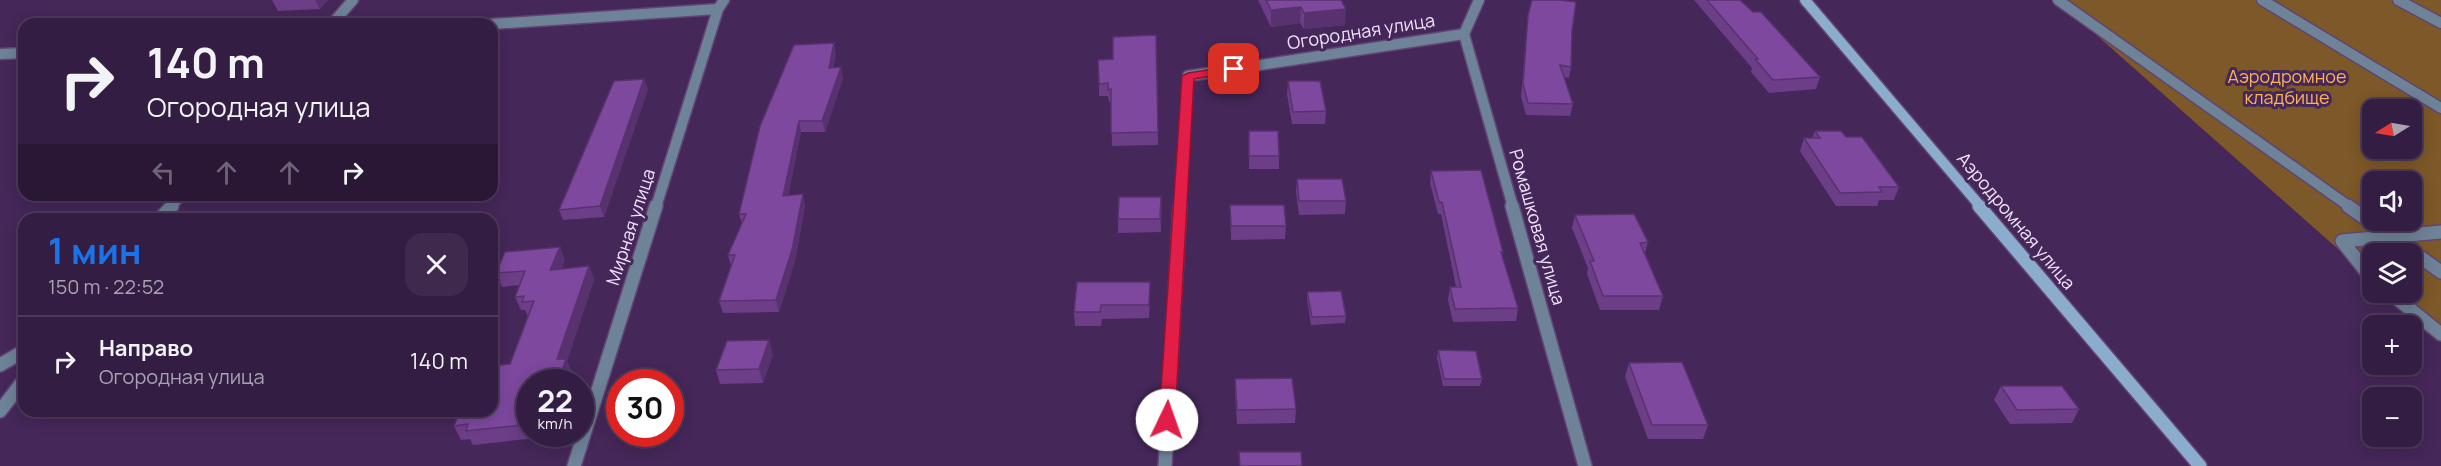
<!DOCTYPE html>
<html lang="ru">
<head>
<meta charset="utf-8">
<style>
	body { margin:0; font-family:Manrope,sans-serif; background:#3f2a4e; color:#f1f3f6; height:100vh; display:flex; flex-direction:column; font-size:22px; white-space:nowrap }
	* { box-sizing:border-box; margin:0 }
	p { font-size:20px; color:#a9a2b2 }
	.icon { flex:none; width:33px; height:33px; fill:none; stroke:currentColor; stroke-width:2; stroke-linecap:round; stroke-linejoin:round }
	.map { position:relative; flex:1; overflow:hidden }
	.drawer { position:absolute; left:18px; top:213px; width:480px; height:204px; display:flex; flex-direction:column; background:#341d43; border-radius:18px; box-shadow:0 3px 15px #0003,0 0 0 2px #4e3b5c }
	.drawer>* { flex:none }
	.guide { position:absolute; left:18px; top:18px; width:480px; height:183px; border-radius:18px; box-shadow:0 3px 15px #0003,0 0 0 2px #4e3b5c; background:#341d43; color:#f1f3f6; overflow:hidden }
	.needle { width:39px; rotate:259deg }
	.fabs { position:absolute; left:2362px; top:99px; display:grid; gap:12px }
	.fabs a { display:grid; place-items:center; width:60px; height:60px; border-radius:12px; background:#341d43; box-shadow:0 3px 15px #0003,0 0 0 2px #4e3b5c; font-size:30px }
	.speed { position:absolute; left:516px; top:369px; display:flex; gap:12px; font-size:30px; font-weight:700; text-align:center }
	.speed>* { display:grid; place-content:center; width:78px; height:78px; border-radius:50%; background:#341d43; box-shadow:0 3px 15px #0003,0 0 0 2px #4e3b5c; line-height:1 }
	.speed small { font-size:15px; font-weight:400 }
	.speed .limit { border:9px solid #d22; background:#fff; color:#111 }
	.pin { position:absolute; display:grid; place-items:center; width:51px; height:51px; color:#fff; margin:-26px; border-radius:12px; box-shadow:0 3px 9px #0006 }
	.me { position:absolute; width:66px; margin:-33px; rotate:3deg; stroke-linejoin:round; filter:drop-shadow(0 0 4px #0008) }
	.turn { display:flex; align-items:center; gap:21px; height:126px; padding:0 30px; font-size:27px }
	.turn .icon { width:78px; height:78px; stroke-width:2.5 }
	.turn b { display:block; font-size:42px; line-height:51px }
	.lanes { display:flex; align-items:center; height:57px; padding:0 30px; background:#0003; justify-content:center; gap:30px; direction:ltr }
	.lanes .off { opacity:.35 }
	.round { display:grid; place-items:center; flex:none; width:63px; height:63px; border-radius:18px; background:#3f2a4e }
	.head { display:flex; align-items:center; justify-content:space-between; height:102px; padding:0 30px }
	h1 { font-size:36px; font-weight:700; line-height:45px; color:#1a73e8 }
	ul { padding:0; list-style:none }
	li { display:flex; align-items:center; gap:18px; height:90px; padding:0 30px; border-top:2px solid #4e3b5c }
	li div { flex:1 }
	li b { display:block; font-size:22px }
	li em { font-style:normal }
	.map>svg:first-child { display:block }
	.green { fill:#7d5828; fill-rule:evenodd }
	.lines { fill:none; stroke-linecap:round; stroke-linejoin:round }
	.lane-far1-casing { stroke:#614573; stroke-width:13 }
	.lane-casing { stroke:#614573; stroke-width:16 }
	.street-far1-casing { stroke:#614573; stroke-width:13 }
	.street-casing { stroke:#614573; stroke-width:16 }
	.secondary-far1-casing { stroke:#614573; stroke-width:13 }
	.secondary-casing { stroke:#614573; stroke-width:16 }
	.lane-far1 { stroke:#6e8298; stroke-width:10 }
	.lane { stroke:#6e8298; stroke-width:13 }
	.street-far1 { stroke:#6e8298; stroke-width:10 }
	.street { stroke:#6e8298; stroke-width:13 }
	.secondary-far1 { stroke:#8cacce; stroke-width:10 }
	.secondary { stroke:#8cacce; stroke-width:13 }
	.wall { fill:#6c3e88 }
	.shaded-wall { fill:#58326f }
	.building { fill:#7d489e; stroke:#58326f; stroke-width:1.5 }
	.route { fill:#e11d48; stroke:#92132f; stroke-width:1.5 }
	.labels { text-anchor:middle; stroke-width:6; stroke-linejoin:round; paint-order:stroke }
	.street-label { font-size:18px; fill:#f1e3fb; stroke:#452759 }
	.park-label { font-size:18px; fill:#fbb356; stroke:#452759 }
</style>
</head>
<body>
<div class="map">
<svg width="2441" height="466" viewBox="0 0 2441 466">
	<rect width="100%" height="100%" fill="#452759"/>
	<!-- green -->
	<path class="green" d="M2057,0H2441V341L2387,293L2412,292V254H2373V280ZM2373,110H2412V148H2373ZM2373,182H2412V220H2373Z"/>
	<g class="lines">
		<!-- lane-far1 casing -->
		<g class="lane-far1-casing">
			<g id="lane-far1">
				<polyline points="2058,0 2350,207"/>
				<polyline points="2262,0 2441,108"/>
				<polyline points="2398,0 2441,23"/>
			</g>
		</g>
		<!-- lane casing -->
		<g class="lane-casing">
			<g id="lane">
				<polyline points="2348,206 2441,272"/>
				<polyline points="2373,280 2342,241 2441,232"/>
				<polyline points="2389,292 2441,334"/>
			</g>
		</g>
		<!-- street-far1 casing -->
		<g class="street-far1-casing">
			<g id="street-far1">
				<polyline points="1479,0 1464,34 1513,207"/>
				<polyline points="332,24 353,0"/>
				<polyline points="492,24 718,9"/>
				<polyline points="0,54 24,53"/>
				<polyline points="170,207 181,195"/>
				<polyline points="656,207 718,9 724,0"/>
				<polyline points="1180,207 1188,76 1464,34"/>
			</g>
		</g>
		<!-- street casing -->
		<g class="street-casing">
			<g id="street">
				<polyline points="1512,206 1585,466"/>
				<polyline points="160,219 172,206"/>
				<polyline points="0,365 24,351"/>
				<polyline points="0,411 24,380"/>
				<polyline points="574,466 656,206"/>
				<polyline points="1165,466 1180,206"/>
			</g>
		</g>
		<!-- secondary-far1 casing -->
		<g class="secondary-far1-casing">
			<polyline id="secondary-far1" points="1805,0 1981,207"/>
		</g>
		<!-- secondary casing -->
		<g class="secondary-casing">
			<polyline id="secondary" points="1979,206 2200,466"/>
		</g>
		<!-- lane-far1 -->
		<use href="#lane-far1" class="lane-far1"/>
		<!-- lane -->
		<use href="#lane" class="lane"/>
		<!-- street-far1 -->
		<use href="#street-far1" class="street-far1"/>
		<!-- street -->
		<use href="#street" class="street"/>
		<!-- secondary-far1 -->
		<use href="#secondary-far1" class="secondary-far1"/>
		<!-- secondary -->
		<use href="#secondary" class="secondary"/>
	</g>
	<!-- wall -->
	<g class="wall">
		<polygon points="272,0 328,0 320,9 278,11"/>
		<polygon points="1258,0 1341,0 1345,25 1304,29 1300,23 1271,27"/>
		<polygon points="1694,0 1740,0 1820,77 1816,89 1769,93 1751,72 1752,68"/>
		<polygon points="1528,15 1572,31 1571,67 1569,78 1564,77 1573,104 1570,116 1526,115 1521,96"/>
		<polygon points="1156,35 1158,145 1112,146 1111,102 1109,102 1108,96 1099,96 1099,84 1113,59"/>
		<polygon points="836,54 833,68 843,78 825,132 801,132 788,195 805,206 795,261 779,312 723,313 719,301 731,266 728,255 742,224 739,214"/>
		<polygon points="1288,81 1326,111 1325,124 1292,124 1287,94"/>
		<polygon points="648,89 604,217 563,220 559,210"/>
		<polygon points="1249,131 1279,156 1279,169 1249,169"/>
		<polygon points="1815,131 1846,137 1899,187 1894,200 1879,200 1877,206 1836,206 1800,151 1804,138 1812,138"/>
		<polygon points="1431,171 1503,252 1502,257 1518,308 1516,321 1453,322 1448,300 1450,287 1456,287 1441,214 1438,214 1430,183"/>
		<polygon points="1297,179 1346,201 1345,214 1299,215 1296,192"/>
		<polygon points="1161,197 1161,232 1118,233 1118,219"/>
		<polygon points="1230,205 1286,226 1285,239 1231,240"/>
		<polygon points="1575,215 1648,242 1645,253 1663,296 1659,310 1600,310 1587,274 1588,268 1572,228"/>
		<polygon points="565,260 561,269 589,266 594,280 567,361 572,372 569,382 530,382 530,434 546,434 545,437 473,445 470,439 461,440 454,426 510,364 528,316 525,310 521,310 515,297 519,285 502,287 496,273"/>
		<polygon points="1077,282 1150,295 1149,318 1102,319 1101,326 1075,326 1074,312"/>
		<polygon points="1307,292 1346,316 1345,323 1311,325 1307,300"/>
		<polygon points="1438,350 1482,379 1480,386 1443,386 1437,358"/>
		<polygon points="773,354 763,383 720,384 716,370"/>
		<polygon points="1629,363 1708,425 1703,439 1648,439 1625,377"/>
		<polygon points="1235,379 1296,409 1295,423 1237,424 1235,393"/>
		<polygon points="2001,386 2079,409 2072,423 2010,424 1994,400"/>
	</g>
	<!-- shaded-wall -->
	<g class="shaded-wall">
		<polygon points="315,0 328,0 320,9"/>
		<polygon points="1301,7 1300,23 1271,27 1271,10"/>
		<polygon points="1346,9 1345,25 1304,29 1304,13"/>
		<polygon points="834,43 836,54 831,79 829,68"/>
		<polygon points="841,67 843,78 825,132 822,121"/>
		<polygon points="644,79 648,89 604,217 600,206"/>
		<polygon points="799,121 801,132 786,207 783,196"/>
		<polygon points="803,194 805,206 795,261 779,312 776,300"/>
		<polygon points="1161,197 1162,210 1161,232 1160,219"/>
		<polygon points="560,247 565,260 556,284 550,270"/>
		<polygon points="589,266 594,280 567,361 572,372 569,382 558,382 557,359"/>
		<polygon points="1150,282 1150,295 1149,318 1149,305"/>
		<polygon points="769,340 773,354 763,383 759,369"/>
	</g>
	<!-- building -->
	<g class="building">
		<polygon points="1266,0 1341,0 1346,9 1304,13 1301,7 1271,10"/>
		<polygon points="1532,0 1559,0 1576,2 1572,31 1571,67 1560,65 1573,104 1528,103 1523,84 1528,15"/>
		<polygon points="1707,0 1740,0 1753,12 1761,12 1820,77 1773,80 1755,59 1758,59"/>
		<polygon points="1156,35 1158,132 1111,133 1111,89 1108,90 1108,83 1099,84 1098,60 1113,59 1113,37"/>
		<polygon points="834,43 829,68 841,67 822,121 799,121 783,196 803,194 792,250 776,300 719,301 735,255 728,255 746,214 739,214 760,126 794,45"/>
		<polygon points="644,79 600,206 559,210 614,81"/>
		<polygon points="1288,81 1320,81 1326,111 1293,112"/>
		<polygon points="1249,131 1278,131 1279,156 1249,156"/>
		<polygon points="1815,131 1841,131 1846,137 1862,137 1899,187 1879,187 1882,192 1840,193 1804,138 1820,138"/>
		<polygon points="1481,170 1503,252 1501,252 1518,308 1455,309 1450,287 1461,287 1442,202 1439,202 1431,171"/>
		<polygon points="1297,179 1342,179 1346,201 1299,201"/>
		<polygon points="1119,197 1161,197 1160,219 1118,219"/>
		<polygon points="1230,205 1284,205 1286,226 1231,226"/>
		<polygon points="1634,214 1648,242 1640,243 1663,296 1603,296 1590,261 1594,261 1575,215"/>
		<polygon points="560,247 550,270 589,266 557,359 566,359 558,382 530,382 530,424 466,431 468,424 454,426 460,411 492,411 492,366 510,364 534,301 522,302 524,296 515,297 525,271 496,273 505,252"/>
		<polygon points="1077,282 1150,282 1149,305 1101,305 1100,312 1074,312"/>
		<polygon points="1341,291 1346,316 1312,317 1307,292"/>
		<polygon points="769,340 759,369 716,370 727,341"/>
		<polygon points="1438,350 1476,351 1482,379 1444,379"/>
		<polygon points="1682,362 1708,425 1652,425 1629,363"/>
		<polygon points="1292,378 1296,409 1237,410 1235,379"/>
		<polygon points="2001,386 2062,386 2079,409 2017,410"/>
		<polygon points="1239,452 1301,452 1302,466 1240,466"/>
	</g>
	<!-- route -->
	<polygon class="route" points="1234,66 1238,67 1238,72 1194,79 1175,420 1173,424 1162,424 1159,420 1182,76 1188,73"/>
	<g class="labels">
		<!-- street labels -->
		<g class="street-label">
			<text transform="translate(1361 32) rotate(-9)" y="6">Огородная улица</text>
			<text transform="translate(2016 221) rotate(50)" y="6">Аэродромная улица</text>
			<text transform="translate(631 227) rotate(-72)" y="6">Мирная улица</text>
			<text transform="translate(1537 227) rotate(74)" y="6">Ромашковая улица</text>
		</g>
		<!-- park labels -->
		<g class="park-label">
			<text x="2287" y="83">Аэродромное<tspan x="2287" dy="21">кладбище</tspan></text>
		</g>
	</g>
</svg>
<div class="fabs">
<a><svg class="needle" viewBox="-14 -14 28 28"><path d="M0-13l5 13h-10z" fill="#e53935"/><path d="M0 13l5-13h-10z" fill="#a9a2b2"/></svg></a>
<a><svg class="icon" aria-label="sound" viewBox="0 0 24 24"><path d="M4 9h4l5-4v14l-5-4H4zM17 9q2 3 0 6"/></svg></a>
<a><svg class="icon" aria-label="layers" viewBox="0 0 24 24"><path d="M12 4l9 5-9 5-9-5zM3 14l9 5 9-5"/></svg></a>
<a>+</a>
<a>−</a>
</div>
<div class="speed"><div>22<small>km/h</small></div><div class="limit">30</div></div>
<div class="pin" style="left:1234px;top:69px;background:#d93025"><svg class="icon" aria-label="arrive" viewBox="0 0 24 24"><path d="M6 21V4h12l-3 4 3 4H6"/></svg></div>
<svg class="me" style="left:1167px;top:420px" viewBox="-20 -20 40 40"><circle r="19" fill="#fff"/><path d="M0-13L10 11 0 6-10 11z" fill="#e11d48"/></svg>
<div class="guide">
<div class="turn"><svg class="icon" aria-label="right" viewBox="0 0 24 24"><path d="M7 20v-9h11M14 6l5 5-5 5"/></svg><div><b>140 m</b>Огородная улица</div></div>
<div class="lanes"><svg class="icon off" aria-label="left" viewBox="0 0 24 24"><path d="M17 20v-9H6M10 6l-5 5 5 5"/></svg><svg class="icon off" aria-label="ahead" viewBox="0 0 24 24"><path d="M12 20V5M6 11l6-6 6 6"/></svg><svg class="icon off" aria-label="ahead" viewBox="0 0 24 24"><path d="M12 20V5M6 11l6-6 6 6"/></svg><svg class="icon" aria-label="right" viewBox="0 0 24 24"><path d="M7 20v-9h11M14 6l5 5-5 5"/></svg></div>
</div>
<section class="drawer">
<div class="head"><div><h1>1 мин</h1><p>150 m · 22:52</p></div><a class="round"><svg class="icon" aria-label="close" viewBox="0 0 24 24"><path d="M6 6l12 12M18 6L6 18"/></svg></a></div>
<ul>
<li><svg class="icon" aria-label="right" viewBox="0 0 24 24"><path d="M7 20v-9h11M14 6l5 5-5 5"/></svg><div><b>Направо</b><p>Огородная улица</p></div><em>140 m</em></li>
</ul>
</section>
</div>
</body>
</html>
